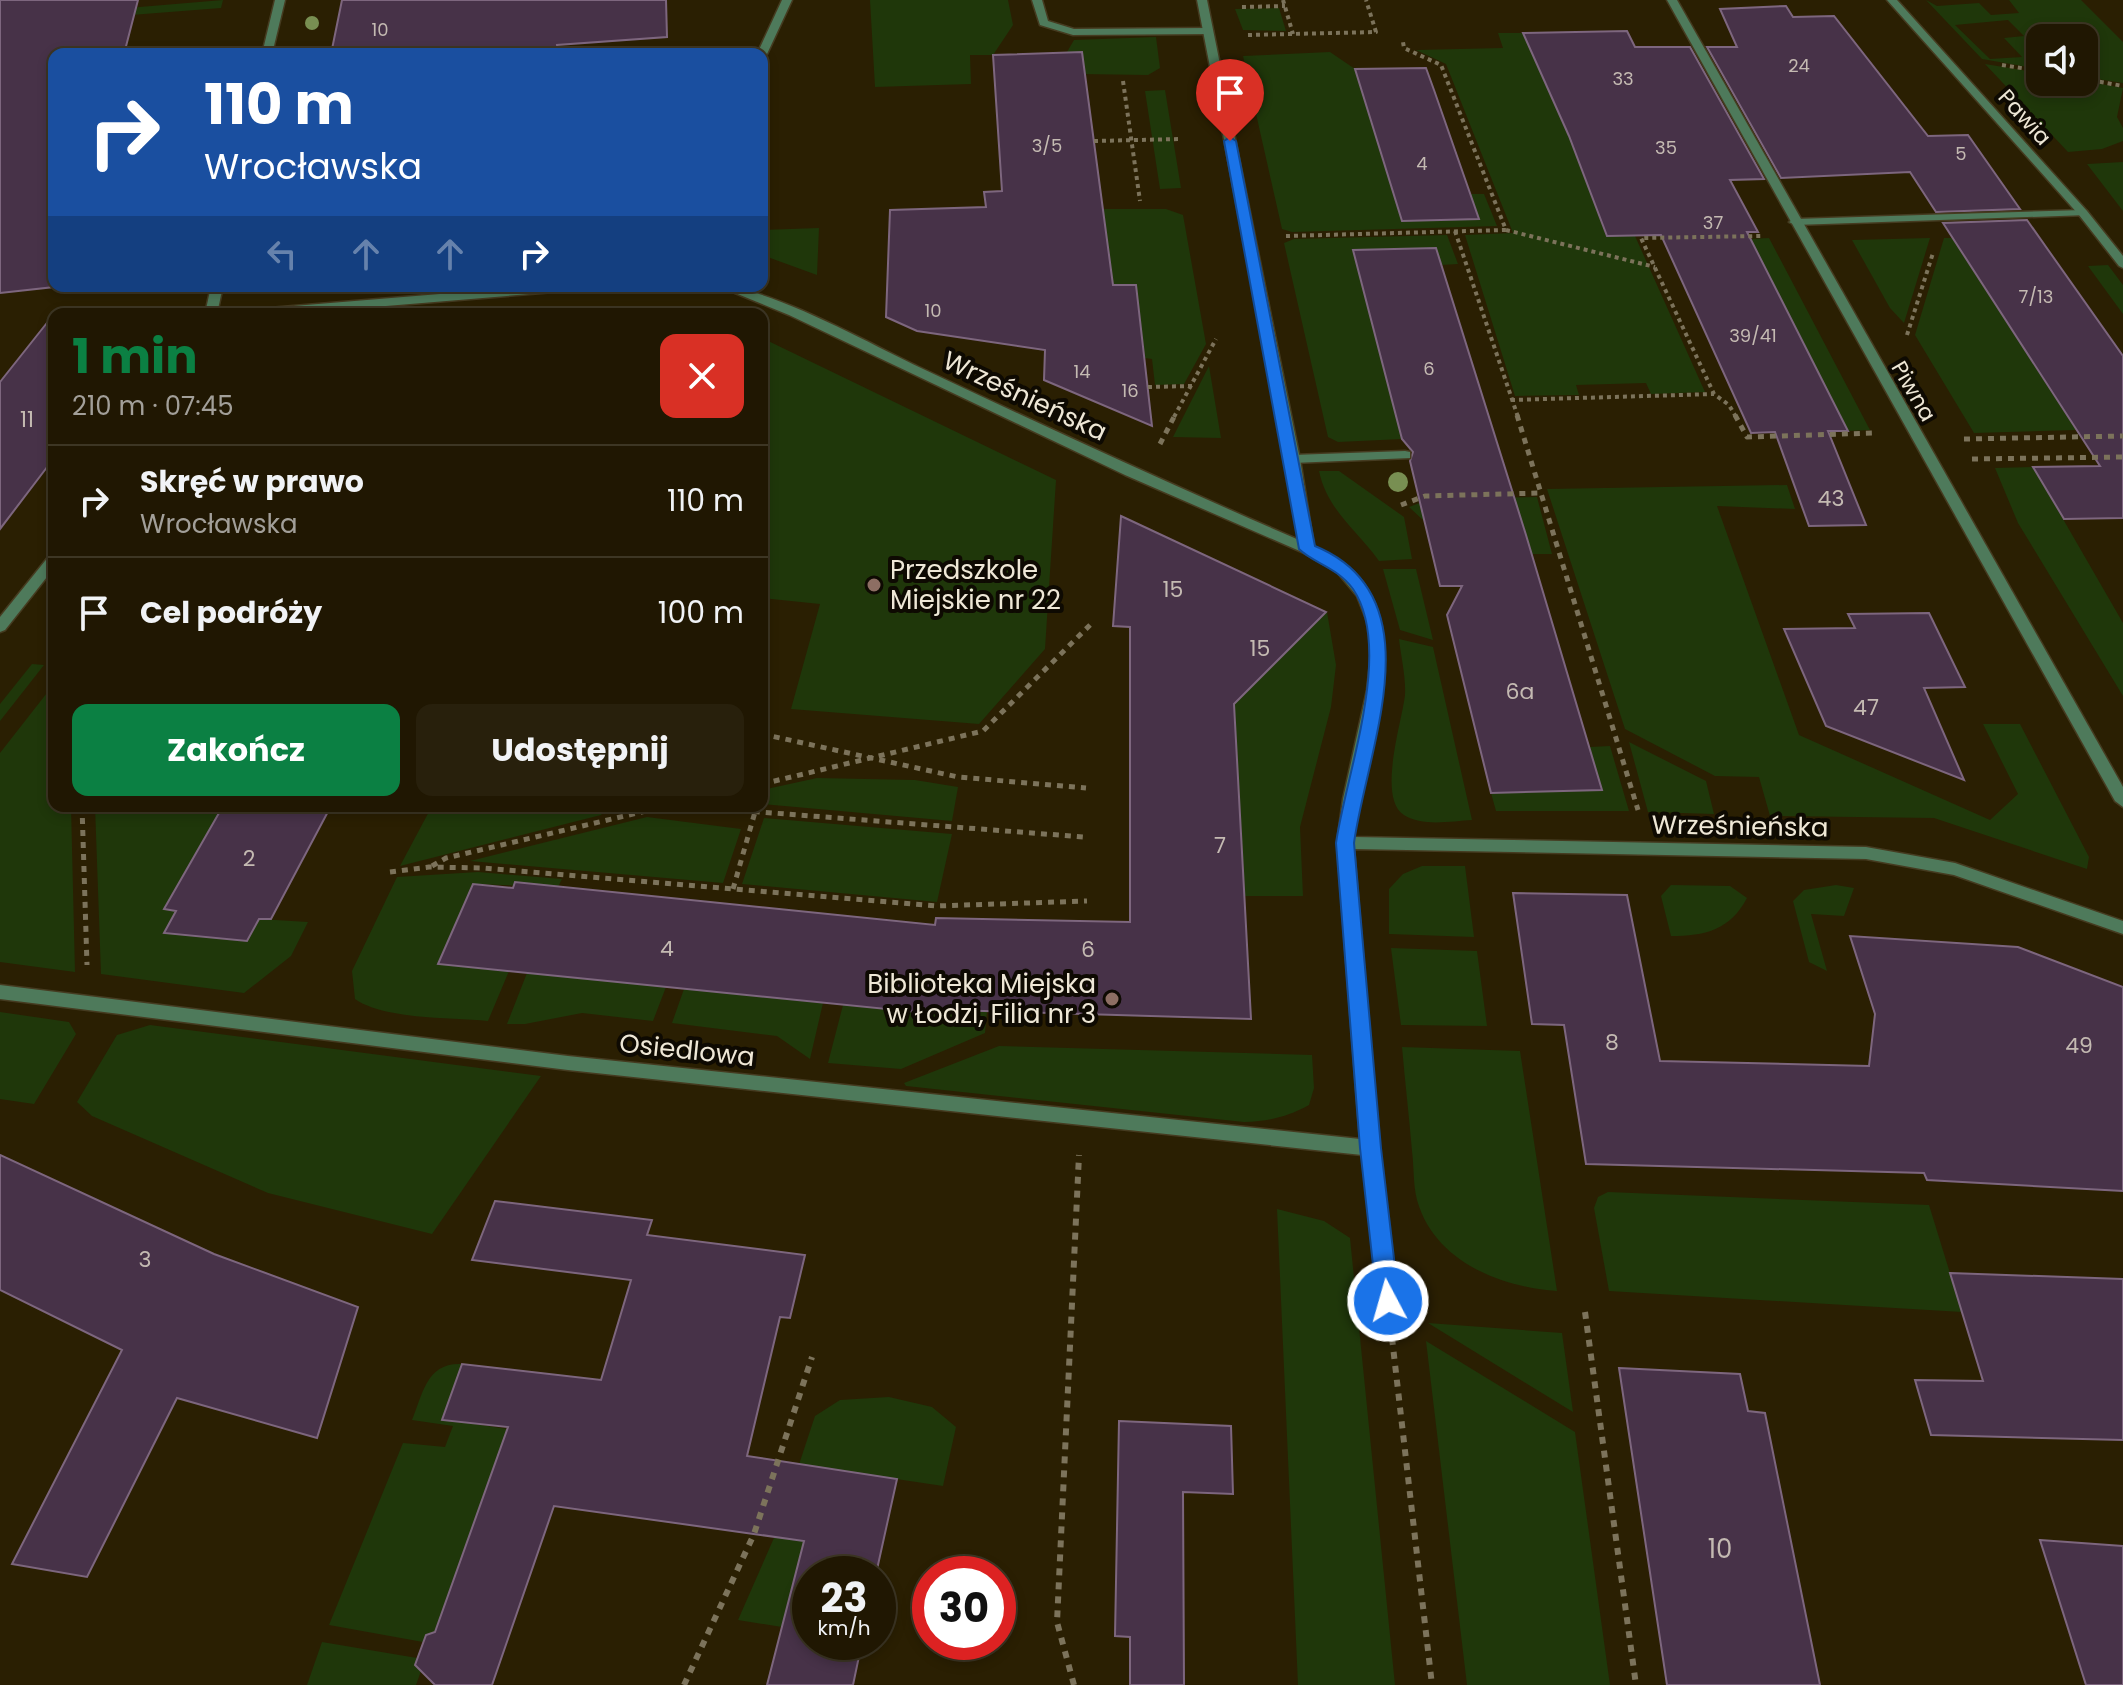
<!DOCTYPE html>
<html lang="pl">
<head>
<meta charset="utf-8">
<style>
	body { margin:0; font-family:Poppins,sans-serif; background:#28200c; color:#f1f3f6; height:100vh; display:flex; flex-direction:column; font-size:30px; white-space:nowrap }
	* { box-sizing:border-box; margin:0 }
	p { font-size:26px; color:#a29f99 }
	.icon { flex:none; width:44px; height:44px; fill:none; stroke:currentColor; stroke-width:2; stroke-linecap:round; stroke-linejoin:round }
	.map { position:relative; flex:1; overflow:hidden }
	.panel { position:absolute; left:48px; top:308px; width:720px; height:504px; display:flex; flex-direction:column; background:#201702; border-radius:16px; box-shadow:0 4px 12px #0003,0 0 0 2px #3d3624 }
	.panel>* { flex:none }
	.banner { position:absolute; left:48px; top:48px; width:720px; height:244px; border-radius:16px; box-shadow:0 4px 12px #0003,0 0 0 2px #3d3624; background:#1a4fa0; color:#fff; overflow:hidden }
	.tools { position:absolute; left:2026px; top:24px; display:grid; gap:16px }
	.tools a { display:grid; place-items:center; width:72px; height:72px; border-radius:16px; background:#201702; box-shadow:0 4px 12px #0003,0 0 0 2px #3d3624; font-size:40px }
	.speed { position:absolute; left:792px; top:1556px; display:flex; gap:16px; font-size:40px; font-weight:700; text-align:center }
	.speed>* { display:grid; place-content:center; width:104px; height:104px; border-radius:50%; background:#201702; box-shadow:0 4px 12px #0003,0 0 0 2px #3d3624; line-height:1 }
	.speed small { font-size:20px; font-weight:400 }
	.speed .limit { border:12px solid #d22; background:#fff; color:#111 }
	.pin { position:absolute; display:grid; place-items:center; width:68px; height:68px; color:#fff; margin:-82px -34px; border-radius:50% 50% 50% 0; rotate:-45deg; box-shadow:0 0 8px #0007 }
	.pin .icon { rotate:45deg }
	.me { position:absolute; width:88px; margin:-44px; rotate:354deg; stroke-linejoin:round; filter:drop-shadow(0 0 6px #0008) }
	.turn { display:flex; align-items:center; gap:28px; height:168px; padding:0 24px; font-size:36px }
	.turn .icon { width:104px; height:104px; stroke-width:2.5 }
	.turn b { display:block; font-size:56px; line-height:68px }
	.lanes { display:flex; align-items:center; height:76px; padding:0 24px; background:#0003; justify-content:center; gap:40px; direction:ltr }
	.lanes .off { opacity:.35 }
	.round { display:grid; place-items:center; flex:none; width:84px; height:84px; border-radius:16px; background:#28200c }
	.summary { display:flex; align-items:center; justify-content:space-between; height:136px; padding:0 24px }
	h1 { font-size:48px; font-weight:700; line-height:60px; color:#0b8043 }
	.button { display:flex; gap:16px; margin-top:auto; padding:16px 24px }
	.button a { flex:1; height:92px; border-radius:16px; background:#0b8043; color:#fff; font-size:32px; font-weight:700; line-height:92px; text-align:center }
	.button a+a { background:#28200c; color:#f1f3f6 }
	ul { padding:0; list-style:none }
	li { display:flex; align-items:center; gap:24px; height:112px; padding:0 24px; border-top:2px solid #3d3624 }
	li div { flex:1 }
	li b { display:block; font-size:30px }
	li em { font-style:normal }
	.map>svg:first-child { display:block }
	.green { fill:#1f370a; fill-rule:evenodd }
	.building { fill:#473248; stroke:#7d667e; stroke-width:2 }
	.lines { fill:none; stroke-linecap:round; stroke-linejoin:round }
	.lane-casing { stroke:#453b20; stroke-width:3 }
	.street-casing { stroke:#453b20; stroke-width:3 }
	.path-far2 { stroke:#7c735b; stroke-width:4; stroke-dasharray:4 4; stroke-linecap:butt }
	.path-far1 { stroke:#7c735b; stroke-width:5; stroke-dasharray:6 6; stroke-linecap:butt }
	.path { stroke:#7c735b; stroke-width:6; stroke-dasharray:7 7; stroke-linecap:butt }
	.lane { fill:#4e7a5b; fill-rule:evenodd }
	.street { fill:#4e7a5b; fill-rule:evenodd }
	.tree { fill:#788f52 }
	.route { fill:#1a73e8; stroke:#114b97; stroke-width:2 }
	.education-dot { fill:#8d6e63; stroke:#0e0a02; stroke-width:3 }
	.labels { text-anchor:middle; stroke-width:8; stroke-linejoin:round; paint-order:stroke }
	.far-number-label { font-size:18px; fill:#c4bab2 }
	.far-street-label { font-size:22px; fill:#eee7d6; stroke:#0e0a02 }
	.number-label { font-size:22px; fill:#c4bab2 }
	.street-label { font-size:26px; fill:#eee7d6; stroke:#0e0a02 }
	.poi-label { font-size:26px; fill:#eee7d6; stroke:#0e0a02; text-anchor:start }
	.near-number-label { font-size:26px; fill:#c4bab2 }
</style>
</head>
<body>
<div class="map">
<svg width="2123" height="1685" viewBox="0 0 2123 1685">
	<rect width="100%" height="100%" fill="#2a1f02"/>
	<!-- green -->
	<g class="green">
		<polygon points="223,0 221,8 54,21 56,14"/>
		<polygon points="870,0 1008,0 1013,25 993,55 970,55 971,84 875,87"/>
		<path d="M1926,0L1937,6L1979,3L1991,15L2019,13L2009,0H2081L2123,42V83L2084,77V38H2040V69L1982,59ZM2008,20L2024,36L2004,38L2022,57L1990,59L1955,25Z"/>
		<polygon points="1279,8 1286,31 1243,30 1235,9"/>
		<polygon points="1498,33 1523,33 1570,137 1606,236 1635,236 1705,392 1651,394 1646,383 1576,385 1579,395 1515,396 1465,235 1513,233 1446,64 1416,50 1503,48"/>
		<polygon points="1156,37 1160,68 1148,75 1079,74 1067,52 1074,40"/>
		<polygon points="1330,52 1355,69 1479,219 1471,194 1484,194 1497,226 1292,232 1282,229 1243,56"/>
		<polygon points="1985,64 2040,73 2040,82 2084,81 2123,88 2117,117 2123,128 2123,141 2102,149 2068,152"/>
		<polygon points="1165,90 1181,188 1160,189 1145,91"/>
		<polygon points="2123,162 2123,211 2087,164"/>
		<polygon points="1086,209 1166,209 1183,215 1206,344 1184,384 1155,385 1152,359 1145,358 1136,285 1104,285"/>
		<polygon points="819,228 817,275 762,255 762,230"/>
		<polygon points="1447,235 1458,264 1441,265 1354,250 1402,439 1338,442 1328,437 1284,243 1294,239"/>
		<polygon points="1769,238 1870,430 1848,431 1750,239"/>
		<polygon points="1930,238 1904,323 1890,308 1852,240"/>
		<polygon points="1944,238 1952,238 2076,430 1974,433 1915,335"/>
		<polygon points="2108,265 2123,285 2123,314 2088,266"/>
		<polygon points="762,338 1056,480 1045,649 979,724 791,709 820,604 762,598"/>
		<polygon points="1209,366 1221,438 1173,437"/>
		<polygon points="2033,467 2123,623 2123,696 2018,523 1995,468"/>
		<path d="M1319,471H1339L1404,517L1412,559L1379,561C1357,530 1327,510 1319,471Z"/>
		<polygon points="1787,485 1795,509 1717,506 1799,735 1990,820 2018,794 1983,724 2020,724 2089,857 2087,869 1934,818 1770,816 1759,777 1715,776 1625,729 1547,489"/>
		<polygon points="1537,497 1552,554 1532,554 1521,518 1424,521 1409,507 1430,499"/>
		<polygon points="1383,569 1416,569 1433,640 1400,630"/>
		<polygon points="1327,612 1336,665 1331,707 1300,827 1303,896 1245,896 1234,696 1255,683"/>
		<path d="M1399,639L1433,647L1472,820C1452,821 1422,827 1404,815C1377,798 1402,722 1405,695C1406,677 1401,657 1399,639Z"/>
		<polygon points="32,664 44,665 0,721 0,704"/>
		<polygon points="54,684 54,806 71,806 75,972 0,962 0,753"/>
		<polygon points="1629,742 1706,781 1714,814 1648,812"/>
		<polygon points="1610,746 1629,811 1496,811 1491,793 1601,790 1590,747"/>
		<polygon points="817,778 915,780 958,787 952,821 762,804 762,790"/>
		<polygon points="95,806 223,806 165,908 176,911 165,933 247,941 259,919 308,922 291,956 244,993 101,974"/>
		<polygon points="432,806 606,809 601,815 400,866"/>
		<polygon points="647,817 741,829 723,883 470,861"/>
		<polygon points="764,818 952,834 937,902 742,884"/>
		<polygon points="1422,866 1465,866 1474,937 1389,934 1389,889 1403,874"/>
		<path d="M478,872L562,879L558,887L473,884L439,964L509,971L488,1021C451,1017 385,1020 355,999L352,971L397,877Z"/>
		<path d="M1671,885L1730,886L1747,898C1730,930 1705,936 1671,936L1661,896Z"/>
		<polygon points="1836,885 1854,888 1844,916 1811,914 1827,971 1809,962 1793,901 1804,890"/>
		<polygon points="1391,948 1477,951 1487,1026 1401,1025"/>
		<polygon points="527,973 666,987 653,1021 582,1013 525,1024 507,1024"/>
		<polygon points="684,989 823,1003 810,1059 777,1036 672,1023"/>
		<polygon points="843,1005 915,1012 917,1009 987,1011 985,1033 901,1069 828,1063"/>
		<polygon points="0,1012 69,1022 76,1034 34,1104 0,1099"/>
		<polygon points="150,1025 541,1076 432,1234 268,1193 92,1116 77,1102 117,1035"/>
		<path d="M999,1046L1312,1055L1314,1088L1309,1105C1287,1117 1269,1121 1244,1122L906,1086L904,1083Z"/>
		<path d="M1402,1047L1520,1051L1557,1291C1500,1287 1434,1261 1417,1200C1413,1185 1414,1166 1412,1151C1409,1116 1405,1081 1402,1047Z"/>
		<polygon points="1608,1192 1929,1205 1962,1312 1609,1291 1594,1208 1598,1197"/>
		<polygon points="1277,1209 1324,1221 1350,1238 1395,1685 1298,1685"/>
		<polygon points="1428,1323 1562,1333 1573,1412"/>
		<polygon points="1426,1341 1575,1432 1610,1685 1467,1685"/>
		<path d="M462,1364L442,1419L507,1429L435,1632L426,1635L423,1642L329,1625L403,1443L445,1447L453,1426L412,1420C423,1393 427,1362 462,1364Z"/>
		<polygon points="889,1397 932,1407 956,1427 943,1486 823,1468 782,1627 738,1620 777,1531 815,1416 840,1400"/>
		<polygon points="322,1642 417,1658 415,1666 421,1671 416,1685 307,1685"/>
	</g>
	<!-- building -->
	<g class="building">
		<polygon points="0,0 138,0 124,54 54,54 54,287 0,293"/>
		<polygon points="342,0 666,0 667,37 557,45 558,54 331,54"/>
		<polygon points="1786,6 1793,17 1834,16 1928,136 1968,135 2020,209 1936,212 1910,172 1781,178 1707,47 1737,47 1720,9"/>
		<polygon points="1627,31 1635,47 1690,47 1764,179 1730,180 1758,232 1747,232 1848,431 1828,431 1866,525 1809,526 1775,432 1751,433 1661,235 1607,236 1569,136 1523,33"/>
		<polygon points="1082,52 1113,285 1136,285 1152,426 1044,380 1045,350 917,331 886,317 890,210 986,207 984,192 1002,191 993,55"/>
		<polygon points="1426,68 1434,90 1479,219 1402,221 1355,69"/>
		<polygon points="2027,220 2123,356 2123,518 2064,519 2033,467 2100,466 1943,223"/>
		<polygon points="1436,248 1526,535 1602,790 1491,793 1447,615 1462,586 1440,586 1410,461 1413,452 1402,439 1353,250"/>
		<polygon points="54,314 54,458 0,529 0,382"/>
		<polygon points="1121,516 1326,612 1234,704 1251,1019 916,1009 916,1012 438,964 473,884 513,888 515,882 935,925 936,918 1130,922 1130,627 1113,626"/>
		<polygon points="1929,613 1965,687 1924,688 1964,780 1826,726 1784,629 1855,628 1848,614"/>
		<polygon points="223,806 331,806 271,919 259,919 247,941 164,933 176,911 164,909"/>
		<polygon points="1513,893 1627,895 1660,1061 1869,1066 1875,1014 1850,936 2018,947 2123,987 2123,1191 1927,1180 1924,1173 1586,1164 1564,1025 1532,1024"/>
		<polygon points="0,1155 214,1254 358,1307 317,1438 177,1398 87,1577 12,1564 122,1350 0,1290"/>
		<polygon points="495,1201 652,1220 647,1235 805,1255 790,1318 780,1317 747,1456 897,1479 876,1574 810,1574 810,1642 862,1642 853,1685 767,1685 804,1541 554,1506 492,1685 435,1685 415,1665 426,1635 435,1632 508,1427 442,1420 462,1364 601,1380 631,1280 472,1260"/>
		<polygon points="1950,1273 2123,1279 2123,1440 1931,1435 1915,1380 1983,1381"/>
		<polygon points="1619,1368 1740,1374 1748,1411 1765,1413 1820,1685 1667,1685"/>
		<polygon points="1119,1421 1231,1426 1233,1494 1183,1492 1184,1685 1130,1685 1130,1637 1115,1636"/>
		<polygon points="2040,1540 2123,1546 2123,1685 2086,1685"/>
	</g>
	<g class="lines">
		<!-- lane casing -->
		<g class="lane-casing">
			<g id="lane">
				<polygon points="782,0 792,0 767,54 762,57 762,54 757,54"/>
				<polygon points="1032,0 1042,0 1048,21 1074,29 1208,28 1213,31 1208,34 1073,35 1040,25"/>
				<polygon points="2083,210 2087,211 2087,215 1795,225 1789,222 1795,219"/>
				<polygon points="1405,451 1410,452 1410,458 1293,463 1286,459 1293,455"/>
			</g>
		</g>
		<!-- street casing -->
		<g class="street-casing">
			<g id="street">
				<polygon points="275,0 285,0 272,54 262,54"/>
				<path d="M1197,0H1207L1300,459L1314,547C1324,553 1336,558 1346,565C1423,626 1362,758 1354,837L1866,847L1955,863L2123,921V934L1954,875L1866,859L1354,849L1379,1148L1398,1301L1395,1307L1388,1310L1381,1307L1378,1301L1362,1155L568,1070L0,999V985L568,1056L1360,1139L1337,843L1343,799L1367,690L1371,656L1368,624L1357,596L1337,572L1302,552L1125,475L789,315L718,286C768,286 872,345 921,368C1046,427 1172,485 1299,540L1286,459Z"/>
				<polygon points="1667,0 1677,0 2123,787 2123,807 2115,801"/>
				<polygon points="1887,0 1897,0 2087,211 2123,256 2123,268 2119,266 2079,215"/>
				<polygon points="211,286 223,286 217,314 205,314"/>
				<polygon points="536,286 584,286 578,290 289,314 240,314 246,310"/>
				<polygon points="54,555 54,568 5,630 0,632 0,617 49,556"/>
			</g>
		</g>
		<!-- path-far2 -->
		<g class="path-far2">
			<polyline points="1283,0 1293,34"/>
			<polyline points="1242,7 1285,6"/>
			<polyline points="1248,35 1376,32 1366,0"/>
			<polyline points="2002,65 2040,71"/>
			<polyline points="2084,79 2123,86"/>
			<polyline points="1123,81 1140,201"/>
			<polyline points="1094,141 1181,139"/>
			<polyline points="1506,230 1655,267"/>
			<polyline points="1455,231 1518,417"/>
			<polyline points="1286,236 1506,230 1441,65 1404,48 1403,42"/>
			<polyline points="1907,335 1933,253"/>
			<polyline points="1148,387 1192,386"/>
			<polyline points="1511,400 1714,394"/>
			<polyline points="1174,417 1216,339"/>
			<polyline points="1736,417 1729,405 1714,394 1641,238 1761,236"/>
		</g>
		<!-- path-far1 -->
		<g class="path-far1">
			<polyline points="1517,415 1638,810"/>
			<polyline points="1735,415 1747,437 1874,433"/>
			<polyline points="1964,439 2123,436"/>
			<polyline points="1160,444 1175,415"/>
			<polyline points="1972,459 2123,457"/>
			<polyline points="1401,505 1425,496 1542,493"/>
			<polyline points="762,734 958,777 1086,788"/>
			<polyline points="762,784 983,731 1093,622"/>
			<polyline points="82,806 87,965"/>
			<polyline points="682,806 1084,837"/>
			<polyline points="432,866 446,858 667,806"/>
			<polyline points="390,872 429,867 482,868 936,906 1087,901"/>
			<polyline points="733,889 755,812"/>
		</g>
		<!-- path -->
		<g class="path">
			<polyline points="1585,1312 1636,1685"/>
			<polyline points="1392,1338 1432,1685"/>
			<polyline points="684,1685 754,1534 812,1357"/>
			<polyline points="1074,1685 1057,1622 1079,1155"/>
		</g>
		<!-- lane -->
		<use href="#lane" class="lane"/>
		<!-- street -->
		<use href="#street" class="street"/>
	</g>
	<!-- trees -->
	<g class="tree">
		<circle cx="312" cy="23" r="7"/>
		<circle cx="1398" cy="482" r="10"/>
	</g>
	<!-- route -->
	<path class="route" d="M1230,137L1236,141L1315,546C1437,596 1367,748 1354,843L1381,1148L1399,1301L1396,1308L1388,1311L1380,1308L1377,1301L1360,1148L1336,843C1346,773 1394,650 1353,589C1337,567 1313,563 1299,549L1224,141Z"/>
	<!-- markers -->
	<g class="education-dot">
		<circle cx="874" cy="585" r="8"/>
		<circle cx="1112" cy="999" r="8"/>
	</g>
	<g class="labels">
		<!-- far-number labels -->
		<g class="far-number-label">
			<text x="380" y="36">10</text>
			<text x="1799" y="72">24</text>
			<text x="1623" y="85">33</text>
			<text x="1047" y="152">3/5</text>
			<text x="1666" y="154">35</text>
			<text x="1961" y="160">5</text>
			<text x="1422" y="170">4</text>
			<text x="1713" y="229">37</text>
			<text x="2036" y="303">7/13</text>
			<text x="933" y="317">10</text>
			<text x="1753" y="342">39/41</text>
			<text x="1429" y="375">6</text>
			<text x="1082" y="378">14</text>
			<text x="1130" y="397">16</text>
		</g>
		<!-- far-street labels -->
		<g class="far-street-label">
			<text transform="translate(2025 117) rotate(48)" y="8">Pawia</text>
			<text transform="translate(1914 391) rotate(60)" y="8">Piwna</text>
		</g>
		<!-- number labels -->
		<g class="number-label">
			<text x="27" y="427">11</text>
			<text x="1831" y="506">43</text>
			<text x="1173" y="597">15</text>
			<text x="1260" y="656">15</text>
			<text x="1520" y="699">6a</text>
			<text x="1866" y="715">47</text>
			<text x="1220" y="853">7</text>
			<text x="249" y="866">2</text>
			<text x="667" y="956">4</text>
			<text x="1088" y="957">6</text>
			<text x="1612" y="1050">8</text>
			<text x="2079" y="1053">49</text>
			<text x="145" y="1267">3</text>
		</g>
		<!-- street labels -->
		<g class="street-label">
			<text transform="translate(1025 396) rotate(25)" y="9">Wrześnieńska</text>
			<text transform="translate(1740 826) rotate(1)" y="9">Wrześnieńska</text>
			<text transform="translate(687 1050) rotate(6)" y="9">Osiedlowa</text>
		</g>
		<!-- poi labels -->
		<g class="poi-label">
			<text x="890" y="579">Przedszkole<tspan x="890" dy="30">Miejskie nr 22</tspan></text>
			<text x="1096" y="993" text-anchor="end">Biblioteka Miejska<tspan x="1096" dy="30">w Łodzi, Filia nr 3</tspan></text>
		</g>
		<!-- near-number labels -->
		<g class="near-number-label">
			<text x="1720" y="1558">10</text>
		</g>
	</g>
</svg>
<div class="tools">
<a><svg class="icon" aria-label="sound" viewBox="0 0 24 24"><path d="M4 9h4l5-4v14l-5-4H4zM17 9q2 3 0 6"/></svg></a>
</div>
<div class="speed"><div>23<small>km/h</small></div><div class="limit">30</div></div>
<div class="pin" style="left:1230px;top:141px;background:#d93025"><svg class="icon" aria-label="arrive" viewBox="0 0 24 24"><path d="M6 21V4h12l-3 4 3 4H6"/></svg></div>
<svg class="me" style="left:1388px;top:1301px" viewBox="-20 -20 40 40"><circle r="17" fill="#1a73e8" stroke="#fff" stroke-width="3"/><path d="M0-11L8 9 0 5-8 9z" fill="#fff"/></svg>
<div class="banner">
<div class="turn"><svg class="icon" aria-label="right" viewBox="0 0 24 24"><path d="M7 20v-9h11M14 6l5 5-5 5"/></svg><div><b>110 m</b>Wrocławska</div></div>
<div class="lanes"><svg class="icon off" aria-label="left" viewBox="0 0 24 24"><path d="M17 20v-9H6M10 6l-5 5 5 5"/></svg><svg class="icon off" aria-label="ahead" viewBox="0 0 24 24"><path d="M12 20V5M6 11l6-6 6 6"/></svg><svg class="icon off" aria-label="ahead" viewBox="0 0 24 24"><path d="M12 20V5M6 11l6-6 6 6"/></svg><svg class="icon" aria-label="right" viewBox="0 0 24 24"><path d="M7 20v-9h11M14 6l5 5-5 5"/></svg></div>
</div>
<section class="panel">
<div class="summary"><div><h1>1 min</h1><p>210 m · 07:45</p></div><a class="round" style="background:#d93025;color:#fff"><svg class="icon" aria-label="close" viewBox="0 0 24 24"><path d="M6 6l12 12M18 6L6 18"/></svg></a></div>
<ul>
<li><svg class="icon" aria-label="right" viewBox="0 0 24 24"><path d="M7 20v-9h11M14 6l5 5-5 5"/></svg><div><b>Skręć w prawo</b><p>Wrocławska</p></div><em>110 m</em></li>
<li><svg class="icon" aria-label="arrive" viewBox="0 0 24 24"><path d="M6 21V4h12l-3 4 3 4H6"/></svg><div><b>Cel podróży</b></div><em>100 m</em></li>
</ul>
<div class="button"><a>Zakończ</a><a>Udostępnij</a></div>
</section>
</div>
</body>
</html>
